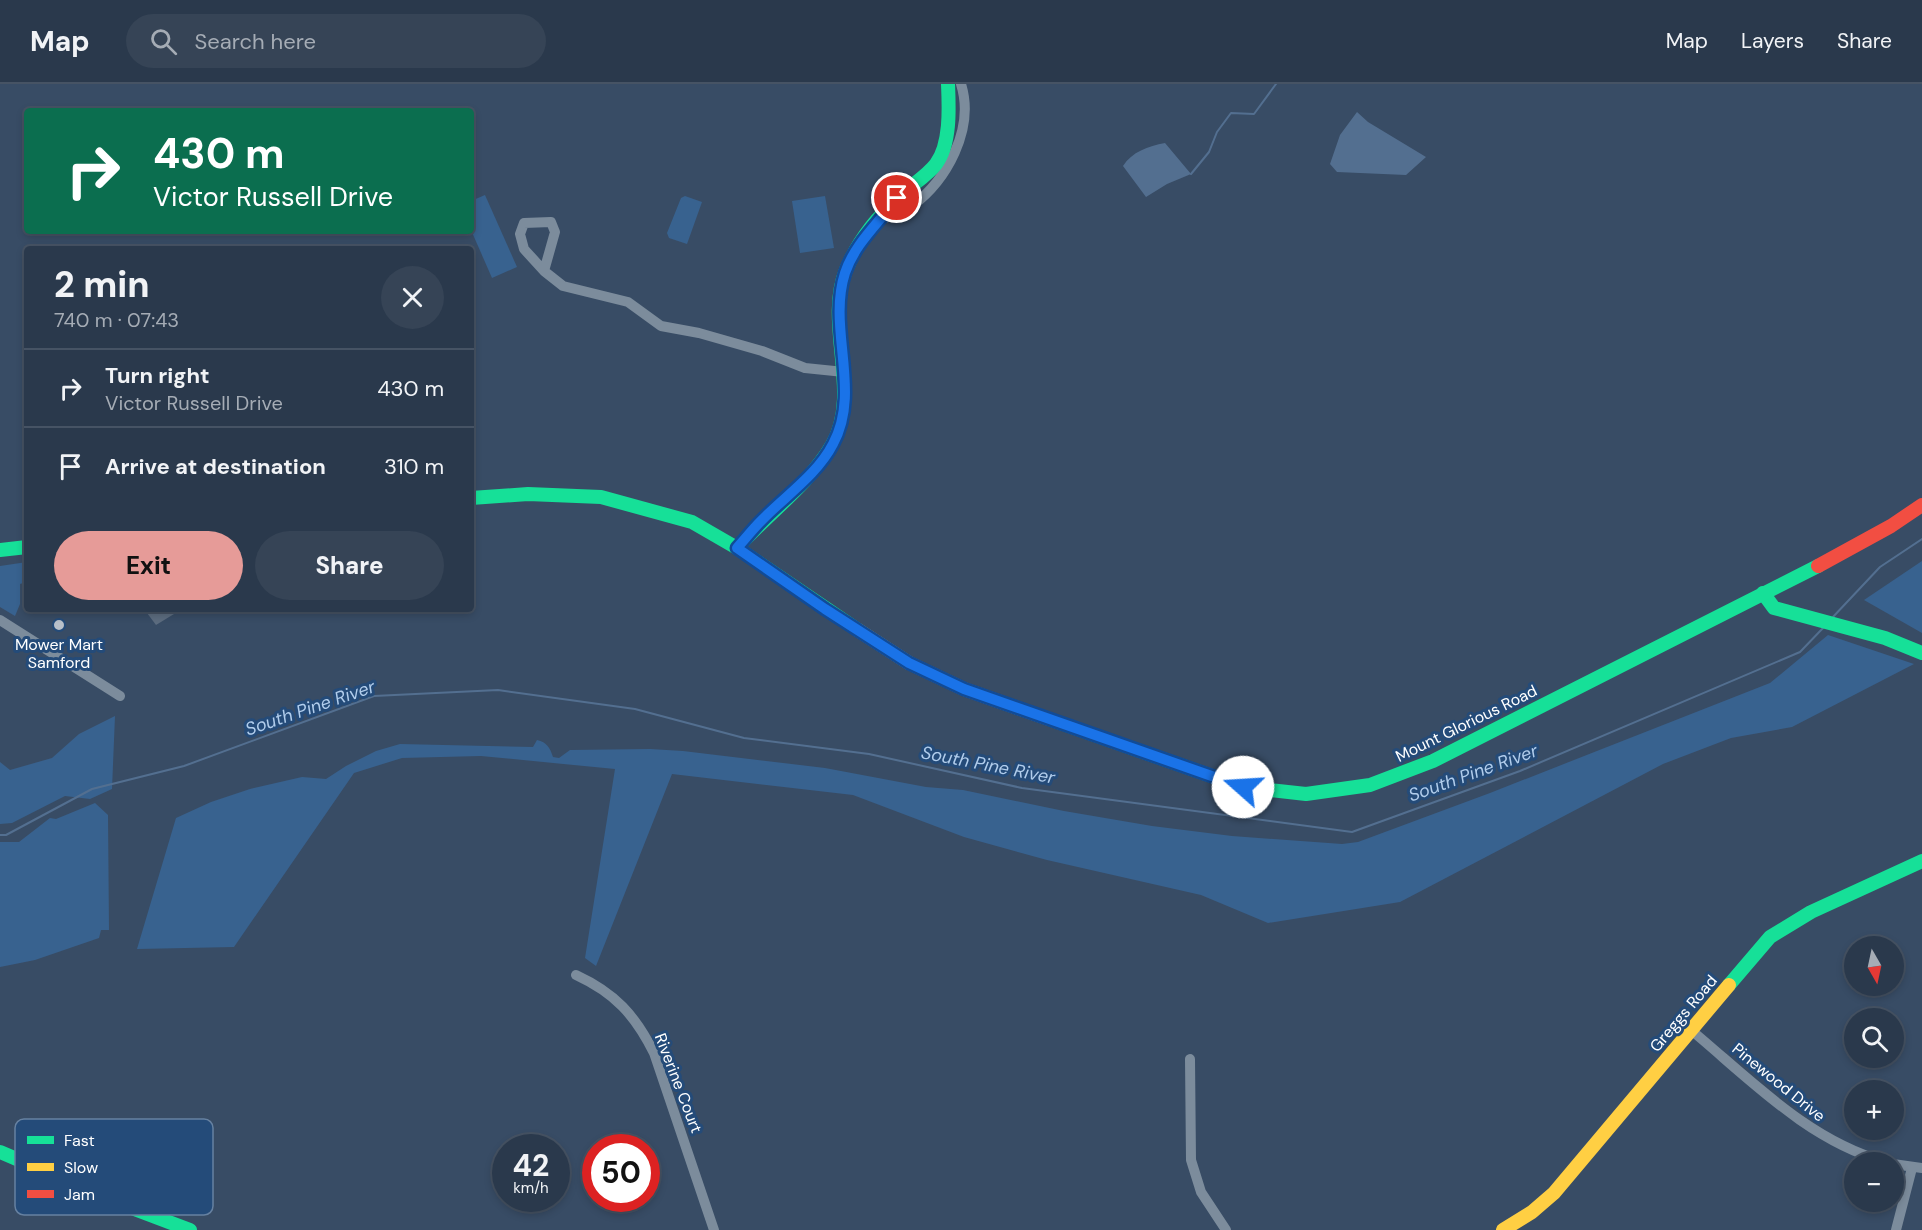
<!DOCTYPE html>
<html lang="en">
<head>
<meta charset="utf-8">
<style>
	body { margin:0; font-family:"DM Sans",sans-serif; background:#364456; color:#f1f3f6; height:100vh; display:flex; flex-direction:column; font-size:22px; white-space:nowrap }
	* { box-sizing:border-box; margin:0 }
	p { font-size:20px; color:#a5acb5 }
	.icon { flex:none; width:33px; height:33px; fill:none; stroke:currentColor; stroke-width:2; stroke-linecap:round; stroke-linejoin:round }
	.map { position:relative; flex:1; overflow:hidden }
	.side { position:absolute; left:24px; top:162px; width:450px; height:366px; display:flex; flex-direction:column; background:#2a394c; border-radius:6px; box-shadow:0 3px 9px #0003,0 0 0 2px #465364 }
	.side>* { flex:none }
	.banner { position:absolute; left:24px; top:24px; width:450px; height:126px; border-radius:6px; box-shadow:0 3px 9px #0003,0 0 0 2px #465364; background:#0b6e4f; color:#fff; overflow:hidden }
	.needle { width:39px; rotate:171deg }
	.controls { position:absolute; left:1844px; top:852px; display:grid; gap:12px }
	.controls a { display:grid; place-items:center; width:60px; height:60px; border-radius:50%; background:#2a394c; box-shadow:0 3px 9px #0003,0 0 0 2px #465364; font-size:30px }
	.speed { position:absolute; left:492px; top:1050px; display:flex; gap:12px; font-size:30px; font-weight:700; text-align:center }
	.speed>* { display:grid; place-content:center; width:78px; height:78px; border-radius:50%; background:#2a394c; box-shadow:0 3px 9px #0003,0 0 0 2px #465364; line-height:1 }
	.speed small { font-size:15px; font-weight:400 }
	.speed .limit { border:9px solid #d22; background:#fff; color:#111 }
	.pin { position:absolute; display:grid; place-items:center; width:51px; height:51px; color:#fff; margin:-26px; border:3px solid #fff; border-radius:50%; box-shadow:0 2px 6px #0007 }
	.me { position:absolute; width:66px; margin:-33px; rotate:289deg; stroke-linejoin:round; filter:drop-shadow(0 0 4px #0008) }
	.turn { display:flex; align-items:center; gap:21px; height:126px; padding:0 30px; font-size:27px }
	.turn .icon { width:78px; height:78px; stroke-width:2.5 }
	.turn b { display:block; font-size:42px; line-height:51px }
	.round { display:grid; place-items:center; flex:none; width:63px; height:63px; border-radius:32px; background:#364456 }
	.headline { display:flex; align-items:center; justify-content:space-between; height:102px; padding:0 30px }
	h1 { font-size:36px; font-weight:800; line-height:45px }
	.action { display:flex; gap:12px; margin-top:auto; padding:12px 30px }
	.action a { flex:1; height:69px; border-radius:36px; background:#e69b98; color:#111; font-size:24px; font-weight:800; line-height:69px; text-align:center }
	.action a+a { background:#364456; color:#f1f3f6 }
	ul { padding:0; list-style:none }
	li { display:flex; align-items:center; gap:18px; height:78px; padding:0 30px; border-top:2px solid #465364 }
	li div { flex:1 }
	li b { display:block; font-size:22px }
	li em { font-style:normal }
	header { display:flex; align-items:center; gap:36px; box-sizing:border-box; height:84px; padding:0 30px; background:#2a394c; border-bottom:2px solid #465364 }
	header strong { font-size:28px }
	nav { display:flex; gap:33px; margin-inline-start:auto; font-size:21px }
	.search { width:420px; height:54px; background:#364456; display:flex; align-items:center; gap:15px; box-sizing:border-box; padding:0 21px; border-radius:33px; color:#a5acb5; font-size:22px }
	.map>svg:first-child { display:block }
	.green { fill:#38628f }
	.water { fill:#536f90 }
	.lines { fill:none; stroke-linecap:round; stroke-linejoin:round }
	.stream { stroke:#536f90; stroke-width:2 }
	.building { fill:#5c6c7f }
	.street { stroke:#7c8c9c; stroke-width:10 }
	.fast { stroke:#16e098; stroke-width:14 }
	.slow { stroke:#ffcf43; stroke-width:14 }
	.jam { stroke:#f24e42; stroke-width:14 }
	.route-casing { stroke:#114b97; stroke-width:15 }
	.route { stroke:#1a73e8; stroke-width:10 }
	.poi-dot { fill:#b9c0c9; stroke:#244b79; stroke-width:2 }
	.labels { text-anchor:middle; stroke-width:6; stroke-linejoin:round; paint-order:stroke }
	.poi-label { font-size:16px; fill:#fff; stroke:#244b79 }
	.street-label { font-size:16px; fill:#fff; stroke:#244b79 }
	.water-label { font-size:18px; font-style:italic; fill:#b1cdec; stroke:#244b79 }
	.key { fill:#244b79; stroke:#6681a1; stroke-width:1.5 }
	.key-label { font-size:16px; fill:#fff }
</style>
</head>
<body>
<header>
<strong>Map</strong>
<div class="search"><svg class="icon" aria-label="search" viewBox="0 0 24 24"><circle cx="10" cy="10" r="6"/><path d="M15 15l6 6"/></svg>Search here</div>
<nav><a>Map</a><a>Layers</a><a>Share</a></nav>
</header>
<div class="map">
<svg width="1922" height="1146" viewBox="0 0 1922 1146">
	<rect width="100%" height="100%" fill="#384c65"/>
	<!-- green -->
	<g class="green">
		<polygon points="485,111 517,183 492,194 471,146 471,117"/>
		<polygon points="685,112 702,118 687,160 669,154 667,149 681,114"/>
		<polygon points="825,112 834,164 800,169 792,117"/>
		<polygon points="1922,477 1922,549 1864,516"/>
		<polygon points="27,478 27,493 23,493 23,499 20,500 20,520 15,532 0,523 0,482"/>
		<path d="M1828,551L1914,580L1792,643L1731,654L1663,680L1400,818L1268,839L1201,811L1047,776L964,753L853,711L672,690L596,882L585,874L615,685L481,672L402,674L354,689L234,863L137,865L176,734L211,718L250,705L302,693L326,695L346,682L376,667L400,660L533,663L537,656C547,658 550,664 553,673L559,674L570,666L650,665L683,667L825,684L926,703L963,706L1064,727L1152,742L1232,752L1342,760L1358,758L1490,709L1770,599Z"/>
		<polygon points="115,632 112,705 90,715 65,712 12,739 0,740 0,678 10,686 52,674 79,650"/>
		<polygon points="95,719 108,731 109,846 101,846 99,854 35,876 0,883 0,758 19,758 50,734 56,735"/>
	</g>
	<!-- water -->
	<g class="water">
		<polygon points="1357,28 1368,38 1426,73 1406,91 1337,88 1330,80 1340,51"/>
		<path d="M1165,59L1191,90L1167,100L1146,113L1123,82C1132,68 1148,62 1165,59Z"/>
	</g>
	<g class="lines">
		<!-- stream -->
		<g class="stream">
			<polyline points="1191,90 1209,68 1217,48 1231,29 1254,30 1276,0"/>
			<polyline points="1832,534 1880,483 1922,455"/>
			<polyline points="0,751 6,751 92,705 184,682 374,612 498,606 635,625 744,654 869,670 1022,704 1352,748 1520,687 1800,568 1824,543"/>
		</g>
	</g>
	<!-- building -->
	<polygon class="building" points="144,525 170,525 174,530 156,541"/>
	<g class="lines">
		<!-- street -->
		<g class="street">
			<path d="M882,135C891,132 903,128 912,122C947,96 975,45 961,0"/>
			<polyline points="544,187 555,148 551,138 524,139 520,150 524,165 544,187 563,202 628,218 661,242 699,249 762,267 805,284 844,288"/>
			<polyline points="0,536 120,612"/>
			<path d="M576,891C615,909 635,931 654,969L714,1146"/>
			<path d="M1691,946C1751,996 1809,1057 1886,1078"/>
			<polyline points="1190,975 1191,1076 1201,1108 1226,1146"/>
			<polyline points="1893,1080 1922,1084"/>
			<polyline points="1896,1146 1912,1084"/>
		</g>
		<!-- fast -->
		<g class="fast">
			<polyline points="471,414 528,410 601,413 692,438 737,464 858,546"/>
			<path d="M737,464C767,431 810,399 832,361C862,309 824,240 846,186C857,159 877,133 899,113C910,102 927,92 936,80C951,60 949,23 948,0"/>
			<polyline points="0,466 27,463"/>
			<polyline points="1763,509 1774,524 1885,554 1922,569"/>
			<polyline points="1049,635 1243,703 1306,710 1370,701 1433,677 1818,482"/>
			<polyline points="1729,901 1770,853 1811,828 1922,777"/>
			<polyline points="0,1068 129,1123 190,1146"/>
		</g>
		<!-- slow -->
		<g class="slow">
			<polyline points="858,546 909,579 964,605 1049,635"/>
			<polyline points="1503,1146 1532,1128 1554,1109 1729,901"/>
		</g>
		<!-- jam -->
		<polyline class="jam" points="1818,482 1891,442 1922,421"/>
	</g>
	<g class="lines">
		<!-- route casing -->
		<g class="route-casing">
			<path id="route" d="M897,114C879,139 855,159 845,189C827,245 862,306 833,360C817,391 785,412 761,437C753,445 745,455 737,464L825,525L909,579L964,605L1243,703"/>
		</g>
		<!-- route -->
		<use href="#route" class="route"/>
	</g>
	<!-- markers -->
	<circle class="poi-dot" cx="59" cy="541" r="6"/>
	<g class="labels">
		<!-- poi labels -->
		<g class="poi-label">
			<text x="59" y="566">Mower Mart<tspan x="59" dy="18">Samford</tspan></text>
		</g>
		<!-- street labels -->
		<g class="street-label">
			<text transform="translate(1466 639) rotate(-26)" y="6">Mount Glorious Road</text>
			<text transform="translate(1683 929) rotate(-50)" y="6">Greggs Road</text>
			<text transform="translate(1779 998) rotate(39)" y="6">Pinewood Drive</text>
			<text transform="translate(679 999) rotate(69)" y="6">Riverine Court</text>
		</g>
		<!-- water labels -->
		<g class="water-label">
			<text transform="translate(310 624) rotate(-19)" y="6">South Pine River</text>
			<text transform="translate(988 681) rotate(11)" y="6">South Pine River</text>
			<text transform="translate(1473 689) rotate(-20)" y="6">South Pine River</text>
		</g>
	</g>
	<!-- legend -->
	<rect x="15" y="1035" width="198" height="96" rx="9" class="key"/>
	<rect x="27" y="1052" width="27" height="8" fill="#16e098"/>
	<rect x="27" y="1079" width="27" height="8" fill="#ffcf43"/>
	<rect x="27" y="1106" width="27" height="8" fill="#f24e42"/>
	<g class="key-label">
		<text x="64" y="1062">Fast</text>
		<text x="64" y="1089">Slow</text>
		<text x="64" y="1116">Jam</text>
	</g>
</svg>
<div class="controls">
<a><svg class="needle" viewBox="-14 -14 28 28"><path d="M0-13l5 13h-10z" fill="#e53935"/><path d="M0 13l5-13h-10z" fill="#a5acb5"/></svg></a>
<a><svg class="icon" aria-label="search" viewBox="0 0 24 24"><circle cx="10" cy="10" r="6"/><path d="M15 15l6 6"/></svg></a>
<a>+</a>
<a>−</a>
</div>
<div class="speed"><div>42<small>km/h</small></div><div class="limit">50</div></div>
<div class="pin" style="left:897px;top:114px;background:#d93025"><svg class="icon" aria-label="arrive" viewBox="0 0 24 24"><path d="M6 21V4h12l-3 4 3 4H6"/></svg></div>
<svg class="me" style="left:1243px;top:703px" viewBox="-20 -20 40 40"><circle r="19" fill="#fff"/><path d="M0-13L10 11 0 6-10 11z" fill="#1a73e8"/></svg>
<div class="banner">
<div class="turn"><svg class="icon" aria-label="right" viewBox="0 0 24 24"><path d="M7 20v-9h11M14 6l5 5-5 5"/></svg><div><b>430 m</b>Victor Russell Drive</div></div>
</div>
<section class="side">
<div class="headline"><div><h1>2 min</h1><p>740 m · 07:43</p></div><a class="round"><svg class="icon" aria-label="close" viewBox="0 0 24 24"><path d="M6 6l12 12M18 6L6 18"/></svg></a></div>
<ul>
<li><svg class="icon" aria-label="right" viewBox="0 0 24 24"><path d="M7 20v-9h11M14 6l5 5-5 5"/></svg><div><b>Turn right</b><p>Victor Russell Drive</p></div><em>430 m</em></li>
<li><svg class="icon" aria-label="arrive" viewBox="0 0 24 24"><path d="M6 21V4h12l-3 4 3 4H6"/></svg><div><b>Arrive at destination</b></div><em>310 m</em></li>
</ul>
<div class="action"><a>Exit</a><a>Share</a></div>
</section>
</div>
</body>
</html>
